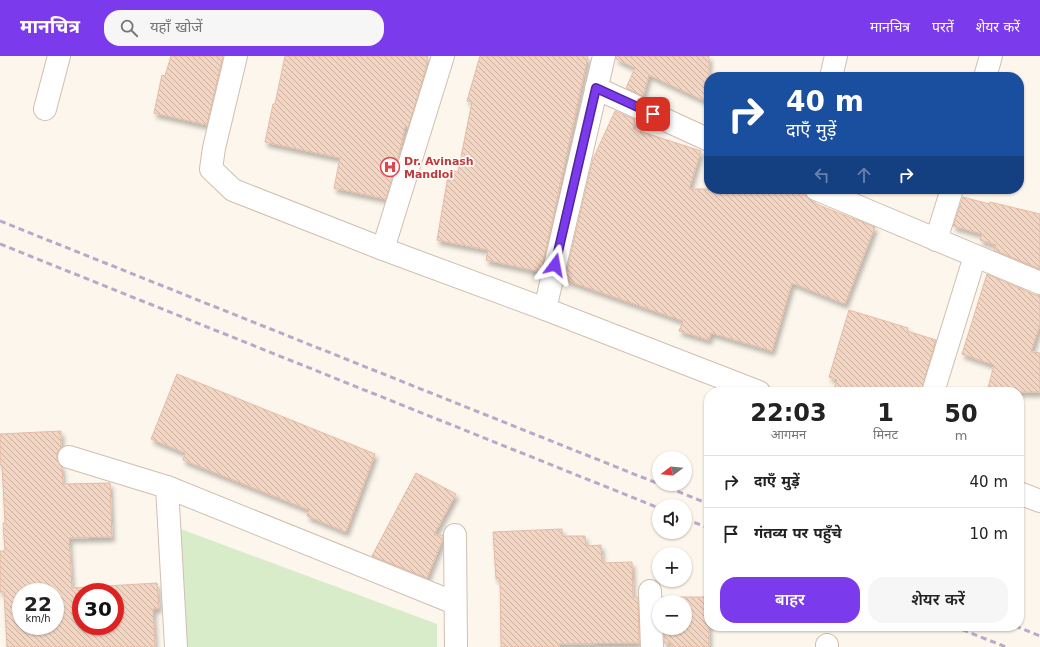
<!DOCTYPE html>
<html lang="hi">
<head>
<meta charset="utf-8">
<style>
	body { margin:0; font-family:"DejaVu Sans","Noto Sans Devanagari",sans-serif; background:#f6f6f6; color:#222; height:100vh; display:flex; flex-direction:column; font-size:15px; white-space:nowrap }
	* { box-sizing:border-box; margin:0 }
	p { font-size:13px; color:#767676 }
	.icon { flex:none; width:22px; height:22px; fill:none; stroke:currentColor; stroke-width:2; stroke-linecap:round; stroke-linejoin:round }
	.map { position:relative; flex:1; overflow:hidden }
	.side { position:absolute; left:704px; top:331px; width:320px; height:244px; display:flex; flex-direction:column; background:#fff; border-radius:16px; box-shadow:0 1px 3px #0004 }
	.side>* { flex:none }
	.banner { position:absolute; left:704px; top:16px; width:320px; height:122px; border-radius:16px; box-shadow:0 1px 3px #0004; background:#1a4fa0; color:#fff; overflow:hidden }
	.needle { width:26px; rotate:254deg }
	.fabs { position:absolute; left:652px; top:395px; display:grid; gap:8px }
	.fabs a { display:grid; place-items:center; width:40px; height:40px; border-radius:50%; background:#fff; box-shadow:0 1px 3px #0004; font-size:20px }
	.speed { position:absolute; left:12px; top:527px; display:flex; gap:8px; font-size:20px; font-weight:700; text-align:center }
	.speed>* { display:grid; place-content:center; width:52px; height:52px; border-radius:50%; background:#fff; box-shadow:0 1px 3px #0004; line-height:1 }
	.speed small { font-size:10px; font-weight:400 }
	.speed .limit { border:6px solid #d22; background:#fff; color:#111 }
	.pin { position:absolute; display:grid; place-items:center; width:34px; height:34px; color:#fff; margin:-17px; border-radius:8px; box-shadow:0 2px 6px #0006 }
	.me { position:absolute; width:44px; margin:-22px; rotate:13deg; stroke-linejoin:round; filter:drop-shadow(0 0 3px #0008) }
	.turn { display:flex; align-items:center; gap:14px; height:84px; padding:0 16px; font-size:18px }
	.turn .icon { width:52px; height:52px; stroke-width:2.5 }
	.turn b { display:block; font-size:28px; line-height:34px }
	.lanes { display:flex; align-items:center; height:38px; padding:0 16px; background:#0003; justify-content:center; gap:20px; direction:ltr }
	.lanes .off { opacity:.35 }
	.eta { display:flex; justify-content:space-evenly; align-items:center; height:68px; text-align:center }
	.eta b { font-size:24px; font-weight:600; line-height:28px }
	.action { display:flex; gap:8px; margin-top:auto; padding:8px 16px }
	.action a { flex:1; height:46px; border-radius:16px; background:#7c3aed; color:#fff; font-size:16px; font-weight:600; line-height:46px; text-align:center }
	.action a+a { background:#f6f6f6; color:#222 }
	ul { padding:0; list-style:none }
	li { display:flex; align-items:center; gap:12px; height:52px; padding:0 16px; border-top:1px solid #e0e0e0 }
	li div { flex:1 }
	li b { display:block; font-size:15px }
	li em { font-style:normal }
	header { display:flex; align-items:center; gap:24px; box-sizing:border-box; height:56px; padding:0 20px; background:#7c3aed; color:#fff }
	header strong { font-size:19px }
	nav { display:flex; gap:22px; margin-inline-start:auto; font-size:14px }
	.search { width:280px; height:36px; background:#f6f6f6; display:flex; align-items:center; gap:10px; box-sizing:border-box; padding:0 14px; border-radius:16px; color:#767676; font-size:15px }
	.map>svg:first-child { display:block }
	.green { fill:#d8ecc9 }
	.building { fill:url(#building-back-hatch); stroke:#e6bba3; fill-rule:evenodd; filter:url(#shadow) }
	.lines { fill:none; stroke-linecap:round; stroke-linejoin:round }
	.minor-casing { stroke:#d1beb0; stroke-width:24 }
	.minor { stroke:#fff; stroke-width:22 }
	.rail { stroke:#b9a8c9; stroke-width:3; stroke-dasharray:6 4; stroke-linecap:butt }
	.route-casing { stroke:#51269a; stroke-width:10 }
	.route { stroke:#7c3aed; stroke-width:7 }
	.labels { text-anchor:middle; stroke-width:3.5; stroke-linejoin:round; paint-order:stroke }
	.health-label { font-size:11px; font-weight:bold; fill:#be3a42; stroke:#fffaf3; text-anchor:start }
</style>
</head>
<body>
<header>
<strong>मानचित्र</strong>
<div class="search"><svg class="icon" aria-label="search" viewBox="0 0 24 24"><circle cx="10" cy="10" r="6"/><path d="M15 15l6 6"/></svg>यहाँ खोजें</div>
<nav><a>मानचित्र</a><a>परतें</a><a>शेयर करें</a></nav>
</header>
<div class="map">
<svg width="1040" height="591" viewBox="0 0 1040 591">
	<defs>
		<pattern id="building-back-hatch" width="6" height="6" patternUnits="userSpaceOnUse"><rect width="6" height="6" fill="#f3d5c3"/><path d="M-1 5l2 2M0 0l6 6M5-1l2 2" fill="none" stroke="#cab0a1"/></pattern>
		<filter id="shadow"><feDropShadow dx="2.5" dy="4.5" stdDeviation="2" flood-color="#0004"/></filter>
	</defs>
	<rect width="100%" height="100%" fill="#fdf6ec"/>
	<!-- green -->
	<polygon class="green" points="178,472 437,568 437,591 185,591"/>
	<!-- building -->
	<g class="building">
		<polygon points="171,0 223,0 207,69 154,57 162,19 165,20"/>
		<polygon points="285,0 428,0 424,19 408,72 405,71 399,99 386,143 334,132 340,102 265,86 273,48 275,48"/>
		<polygon points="480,0 588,0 541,216 486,204 488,194 437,184 449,114 458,116 472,46 467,45"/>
		<polygon points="616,0 709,0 709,47 649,19 643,40 626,32 635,12 616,3"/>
		<polygon points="615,55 635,64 633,73 701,95 689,133 790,133 805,139 811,144 816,147 816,148 875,171 845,248 792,227 772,295 711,277 709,284 679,275 683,265 568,225 569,223 565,222 593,103"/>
		<polygon points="963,141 989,148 990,146 1040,158 1040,213 994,194 996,189 980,184 982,178 953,170"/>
		<polygon points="987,218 1035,239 1040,239 1040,269 1031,296 1040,297 1040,336 987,336 994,309 962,298"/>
		<polygon points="849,254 908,272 907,275 936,284 921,336 833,336 837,324 829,321"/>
		<polygon points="177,318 375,398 346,476 307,460 309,454 183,404 185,397 151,383"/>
		<path d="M61,375V391L57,397V403L60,409L62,411L63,428L110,427L112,481L69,482L72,532L157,527L159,552L153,553L155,591H7L4,536H0V495H5L3,467H5L2,409H0V378ZM21,536H55V570H21ZM81,536H115V570H81Z"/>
		<polygon points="416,417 456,438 434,479 443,479 443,483 427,522 372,500"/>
		<polygon points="562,473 562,480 585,480 586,490 601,489 602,507 632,506 633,541 638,541 639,587 559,588 559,591 501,591 500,522 496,523 493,476"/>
		<polygon points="663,541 709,541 709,591 671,591 671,587 664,587 664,572 685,572 685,546 663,546"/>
	</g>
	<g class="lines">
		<!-- minor casing -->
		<g class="minor-casing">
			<g id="minor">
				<polyline points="236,0 214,92 211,113 233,134 383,193 545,253 759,336"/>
				<polyline points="831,21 836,0"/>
				<polyline points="985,21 991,0"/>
				<polyline points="596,32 709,84"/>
				<polyline points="45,53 59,0"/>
				<polyline points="816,133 1040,227"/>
				<polyline points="936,184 952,133"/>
				<polyline points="383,193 443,0"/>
				<polyline points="545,253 604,0"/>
				<polyline points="933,336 975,200"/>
				<polyline points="69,401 167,431 455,547"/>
				<polyline points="167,431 176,591"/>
				<polyline points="1019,437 1040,445"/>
				<polyline points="455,479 456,591"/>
				<polyline points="650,535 652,591"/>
				<polyline points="827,589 827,591"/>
			</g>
		</g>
		<!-- minor -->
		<use href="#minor" class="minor"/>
		<!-- rail -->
		<g class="rail">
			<polyline points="0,165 659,428"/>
			<polyline points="0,188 659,452"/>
			<polyline points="659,428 709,448"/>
			<polyline points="685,463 709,472"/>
			<polyline points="953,570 1006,591"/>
			<polyline points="1015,570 1040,580"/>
		</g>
	</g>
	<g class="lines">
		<!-- route casing -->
		<g class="route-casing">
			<polyline id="route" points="555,209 596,32 653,58"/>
		</g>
		<!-- route -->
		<use href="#route" class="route"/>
	</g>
	<!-- icons -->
	<defs>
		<g id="hospital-ring" transform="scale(1)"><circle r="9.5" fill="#fffaf3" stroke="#e0444e" stroke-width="1.5"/><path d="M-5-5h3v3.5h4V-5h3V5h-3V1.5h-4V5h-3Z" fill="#e0444e"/></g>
	</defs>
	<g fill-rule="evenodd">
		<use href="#hospital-ring" x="390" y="111"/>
	</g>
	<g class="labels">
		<!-- health labels -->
		<g class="health-label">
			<text x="404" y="109">Dr. Avinash<tspan x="404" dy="13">Mandloi</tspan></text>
		</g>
	</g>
</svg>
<div class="fabs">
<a><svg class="needle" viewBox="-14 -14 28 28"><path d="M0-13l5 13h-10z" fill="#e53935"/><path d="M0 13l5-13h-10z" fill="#767676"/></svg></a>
<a><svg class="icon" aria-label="sound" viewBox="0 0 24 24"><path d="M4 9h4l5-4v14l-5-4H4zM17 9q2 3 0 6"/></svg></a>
<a>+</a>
<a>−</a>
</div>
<div class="speed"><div>22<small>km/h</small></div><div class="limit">30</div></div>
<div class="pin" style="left:653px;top:58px;background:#d93025"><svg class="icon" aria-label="arrive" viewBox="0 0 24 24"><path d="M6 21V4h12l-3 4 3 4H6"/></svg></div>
<svg class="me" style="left:555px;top:209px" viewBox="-20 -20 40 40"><path d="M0-17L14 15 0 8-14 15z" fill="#7c3aed" stroke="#fff" stroke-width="4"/></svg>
<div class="banner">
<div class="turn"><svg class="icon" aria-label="right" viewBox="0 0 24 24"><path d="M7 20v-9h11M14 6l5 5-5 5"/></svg><div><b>40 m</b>दाएँ मुड़ें</div></div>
<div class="lanes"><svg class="icon off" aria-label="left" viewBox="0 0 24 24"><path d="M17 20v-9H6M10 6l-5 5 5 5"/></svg><svg class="icon off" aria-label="ahead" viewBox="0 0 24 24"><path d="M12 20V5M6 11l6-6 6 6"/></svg><svg class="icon" aria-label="right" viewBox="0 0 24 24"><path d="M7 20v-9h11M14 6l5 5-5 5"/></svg></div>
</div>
<section class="side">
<div class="eta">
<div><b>22:03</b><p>आगमन</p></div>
<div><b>1</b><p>मिनट</p></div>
<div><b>50</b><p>m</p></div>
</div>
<ul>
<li><svg class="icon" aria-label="right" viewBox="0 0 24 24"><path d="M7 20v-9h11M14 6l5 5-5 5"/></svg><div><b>दाएँ मुड़ें</b></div><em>40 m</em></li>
<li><svg class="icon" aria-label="arrive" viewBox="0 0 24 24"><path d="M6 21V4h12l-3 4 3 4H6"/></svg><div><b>गंतव्य पर पहुँचे</b></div><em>10 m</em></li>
</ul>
<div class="action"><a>बाहर</a><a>शेयर करें</a></div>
</section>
</div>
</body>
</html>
